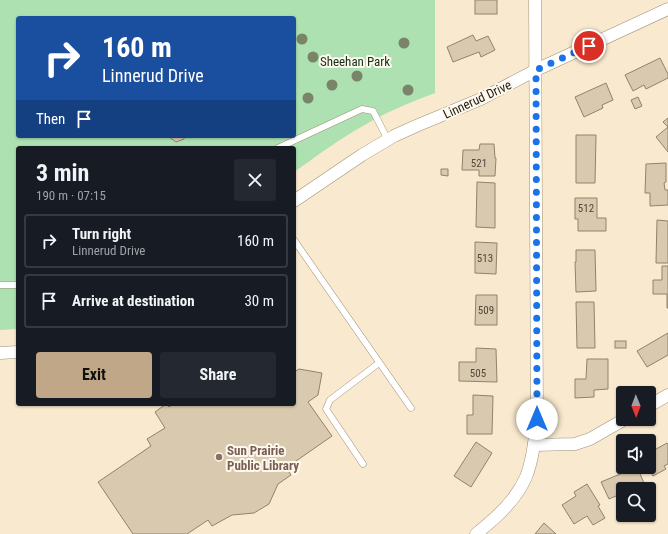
<!DOCTYPE html>
<html lang="en">
<head>
<meta charset="utf-8">
<style>
	body { margin:0; font-family:"Roboto Condensed",sans-serif; background:#242831; color:#f1f3f6; height:100vh; display:flex; flex-direction:column; font-size:15px; white-space:nowrap }
	* { box-sizing:border-box; margin:0 }
	p { font-size:13px; color:#9ea1a6 }
	.icon { flex:none; width:22px; height:22px; fill:none; stroke:currentColor; stroke-width:2; stroke-linecap:round; stroke-linejoin:round }
	.map { position:relative; flex:1; overflow:hidden }
	.sheet { position:absolute; left:16px; top:146px; width:280px; height:260px; display:flex; flex-direction:column; background:#171b24; border-radius:4px; box-shadow:0 1px 3px #0004 }
	.sheet>* { flex:none }
	.banner { position:absolute; left:16px; top:16px; width:280px; height:122px; border-radius:4px; box-shadow:0 1px 3px #0004; background:#1a4fa0; color:#fff; overflow:hidden }
	.needle { width:26px; rotate:179deg }
	.fabs { position:absolute; left:616px; top:386px; display:grid; gap:8px }
	.fabs a { display:grid; place-items:center; width:40px; height:40px; border-radius:4px; background:#171b24; box-shadow:0 1px 3px #0004; font-size:20px }
	.pin { position:absolute; display:grid; place-items:center; width:34px; height:34px; color:#fff; margin:-17px; border:2px solid #fff; border-radius:50%; box-shadow:0 1px 4px #0007 }
	.me { position:absolute; width:44px; margin:-22px; rotate:0deg; stroke-linejoin:round; filter:drop-shadow(0 0 3px #0008) }
	.turn { display:flex; align-items:center; gap:14px; height:84px; padding:0 20px; font-size:18px }
	.turn .icon { width:52px; height:52px; stroke-width:2.5 }
	.turn b { display:block; font-size:28px; line-height:34px }
	.then { display:flex; align-items:center; height:38px; padding:0 20px; background:#0003; gap:8px; font-size:15px }
	.round { display:grid; place-items:center; flex:none; width:42px; height:42px; border-radius:4px; background:#242831 }
	.headline { display:flex; align-items:center; justify-content:space-between; height:68px; padding:0 20px }
	h1 { font-size:24px; font-weight:700; line-height:30px }
	.cta { display:flex; gap:8px; margin-top:auto; padding:8px 20px }
	.cta a { flex:1; height:46px; border-radius:4px; background:#c0a787; color:#111; font-size:16px; font-weight:700; line-height:46px; text-align:center }
	.cta a+a { background:#242831; color:#f1f3f6 }
	ul { padding:0; list-style:none }
	li { display:flex; align-items:center; gap:12px; height:54px; margin:0 8px 6px; padding:0 12px; border:2px solid #363941; border-radius:4px }
	li div { flex:1 }
	li b { display:block; font-size:15px }
	li em { font-style:normal }
	.map>svg:first-child { display:block }
	.green { fill:#ade1b2; fill-rule:evenodd }
	.building { fill:#d9caaf; stroke:#91826a }
	.lines { fill:none; stroke-linecap:round; stroke-linejoin:round }
	.service-casing { stroke:#a09178; stroke-width:7 }
	.minor-casing { stroke:#a09178; stroke-width:13 }
	.service { stroke:#fff; stroke-width:6 }
	.minor { stroke:#fff; stroke-width:12 }
	.tree { fill:#798469 }
	.route { stroke:#1a73e8; stroke-width:7; stroke-dasharray:0 12.6 }
	.education-dot { fill:#8d6e63; stroke:#fef8ed; stroke-width:1.5 }
	.labels { text-anchor:middle; stroke-width:4; stroke-linejoin:round; paint-order:stroke }
	.number-label { font-size:11px; fill:#50483a }
	.park-label { font-size:13px; fill:#113117; stroke:#fef8ed }
	.street-label { font-size:13px; fill:#221d13; stroke:#fef8ed }
	.education-label { font-size:13px; font-weight:bold; fill:#785e54; stroke:#fef8ed; text-anchor:start }
</style>
</head>
<body>
<div class="map">
<svg width="668" height="534" viewBox="0 0 668 534">
	<rect width="100%" height="100%" fill="#f9e9ce"/>
	<!-- green -->
	<path class="green" d="M0,0H435V93C411,102 386,112 363,126C339,139 317,156 294,172V148H18V329L0,330ZM18,18H294V136H18Z"/>
	<!-- building -->
	<g class="building">
		<rect x="475" y="0" width="22" height="14"/>
		<polygon points="473,35 476,41 488,36 495,50 481,57 479,52 453,62 447,47"/>
		<polygon points="660,58 668,74 668,78 646,89 644,85 633,91 625,75"/>
		<polygon points="606,83 613,100 602,105 603,108 584,117 575,97"/>
		<polygon points="638,97 642,106 635,109 631,100"/>
		<polygon points="668,118 668,152 656,137 668,127 663,122"/>
		<polygon points="576,135 596,135 595,183 576,183"/>
		<polygon points="168,136 184,136 184,139 176,142"/>
		<polygon points="480,144 494,144 495,158 496,158 495,176 479,176 479,170 462,170 463,150 479,150"/>
		<polygon points="666,163 666,182 664,183 665,190 668,190 668,205 650,206 650,193 645,193 646,164"/>
		<polygon points="441,169 448,169 448,176 441,175"/>
		<polygon points="477,182 495,183 495,228 476,227"/>
		<polygon points="575,198 597,198 597,218 606,218 606,231 578,231 578,219 575,219"/>
		<polygon points="657,220 668,221 668,263 656,263"/>
		<polygon points="475,242 497,243 496,274 475,273"/>
		<polygon points="576,250 595,250 596,291 576,292 575,262 576,262"/>
		<polygon points="662,266 668,266 668,308 667,308 667,294 653,294 653,280 662,280"/>
		<polygon points="476,295 497,295 497,325 475,325"/>
		<polygon points="576,302 594,302 595,348 577,348"/>
		<polygon points="668,333 668,355 647,367 637,351"/>
		<rect x="615" y="341" width="11" height="7"/>
		<polygon points="476,348 496,349 497,382 459,381 459,362 476,362"/>
		<polygon points="587,359 608,359 608,389 594,390 594,397 575,398 575,379 586,379"/>
		<polygon points="299,369 322,373 318,395 308,402 332,436 286,468 291,475 278,484 269,504 254,513 232,515 212,526 208,520 187,534 133,534 98,482 151,446 147,439 165,428 155,412 166,404 169,407 174,404 294,404 294,372"/>
		<polygon points="473,395 493,396 492,434 467,434 467,415 473,415"/>
		<polygon points="476,442 492,453 471,487 454,476"/>
		<polygon points="667,443 668,445 668,464 664,466 666,469 653,476 647,467 649,467 649,453"/>
		<polygon points="637,467 644,483 631,489 623,489 623,493 609,499 601,482"/>
		<polygon points="587,484 600,505 598,506 605,518 593,525 587,516 574,524 562,505 576,496 574,492"/>
		<polygon points="544,523 556,534 535,534"/>
	</g>
	<g class="lines">
		<!-- service casing -->
		<g class="service-casing">
			<g id="service">
				<polyline points="278,148 362,109 373,111 388,140"/>
				<polyline points="294,240 411,408"/>
				<polyline points="0,285 18,285"/>
				<polyline points="363,464 326,409 330,400 379,363"/>
			</g>
		</g>
		<!-- minor casing -->
		<g class="minor-casing">
			<g id="minor">
				<polyline points="294,201 362,155 394,136 416,126 481,99 536,70 668,9"/>
				<polyline points="0,353 18,352"/>
				<polyline points="649,406 668,395"/>
				<polyline points="534,445 575,444 590,439 625,419"/>
				<path d="M476,534C496,518 516,500 526,477C533,460 535,437 537,419L535,0"/>
			</g>
		</g>
		<!-- service -->
		<use href="#service" class="service"/>
		<!-- minor -->
		<use href="#minor" class="minor"/>
	</g>
	<!-- trees -->
	<g class="tree">
		<circle cx="302" cy="39" r="5.5"/>
		<circle cx="404" cy="43" r="5.5"/>
		<circle cx="313" cy="57" r="5.5"/>
		<circle cx="357" cy="76" r="5.5"/>
		<circle cx="332" cy="85" r="5.5"/>
		<circle cx="408" cy="90" r="5.5"/>
		<circle cx="308" cy="98" r="5.5"/>
	</g>
	<g class="lines">
		<!-- route -->
		<polyline class="route" points="537,419 536,70 589,46"/>
	</g>
	<!-- markers -->
	<circle class="education-dot" cx="219" cy="457" r="4"/>
	<g class="labels">
		<!-- number labels -->
		<g class="number-label">
			<text x="479" y="167">521</text>
			<text x="586" y="212">512</text>
			<text x="485" y="262">513</text>
			<text x="486" y="314">509</text>
			<text x="478" y="377">505</text>
		</g>
		<!-- park labels -->
		<g class="park-label">
			<text x="355" y="66">Sheehan Park</text>
		</g>
		<!-- street labels -->
		<g class="street-label">
			<text transform="translate(477 99) rotate(-25)" y="5">Linnerud Drive</text>
		</g>
		<!-- education labels -->
		<g class="education-label">
			<text x="227" y="455">Sun Prairie<tspan x="227" dy="15">Public Library</tspan></text>
		</g>
	</g>
</svg>
<div class="fabs">
<a><svg class="needle" viewBox="-14 -14 28 28"><path d="M0-13l5 13h-10z" fill="#e53935"/><path d="M0 13l5-13h-10z" fill="#9ea1a6"/></svg></a>
<a><svg class="icon" aria-label="sound" viewBox="0 0 24 24"><path d="M4 9h4l5-4v14l-5-4H4zM17 9q2 3 0 6"/></svg></a>
<a><svg class="icon" aria-label="search" viewBox="0 0 24 24"><circle cx="10" cy="10" r="6"/><path d="M15 15l6 6"/></svg></a>
</div>
<div class="pin" style="left:589px;top:46px;background:#d93025"><svg class="icon" aria-label="arrive" viewBox="0 0 24 24"><path d="M6 21V4h12l-3 4 3 4H6"/></svg></div>
<svg class="me" style="left:537px;top:419px" viewBox="-20 -20 40 40"><circle r="19" fill="#fff"/><path d="M0-13L10 11 0 6-10 11z" fill="#1a73e8"/></svg>
<div class="banner">
<div class="turn"><svg class="icon" aria-label="right" viewBox="0 0 24 24"><path d="M7 20v-9h11M14 6l5 5-5 5"/></svg><div><b>160 m</b>Linnerud Drive</div></div>
<div class="then">Then<svg class="icon" aria-label="arrive" viewBox="0 0 24 24"><path d="M6 21V4h12l-3 4 3 4H6"/></svg></div>
</div>
<section class="sheet">
<div class="headline"><div><h1>3 min</h1><p>190 m · 07:15</p></div><a class="round"><svg class="icon" aria-label="close" viewBox="0 0 24 24"><path d="M6 6l12 12M18 6L6 18"/></svg></a></div>
<ul>
<li><svg class="icon" aria-label="right" viewBox="0 0 24 24"><path d="M7 20v-9h11M14 6l5 5-5 5"/></svg><div><b>Turn right</b><p>Linnerud Drive</p></div><em>160 m</em></li>
<li><svg class="icon" aria-label="arrive" viewBox="0 0 24 24"><path d="M6 21V4h12l-3 4 3 4H6"/></svg><div><b>Arrive at destination</b></div><em>30 m</em></li>
</ul>
<div class="cta"><a>Exit</a><a>Share</a></div>
</section>
</div>
</body>
</html>
